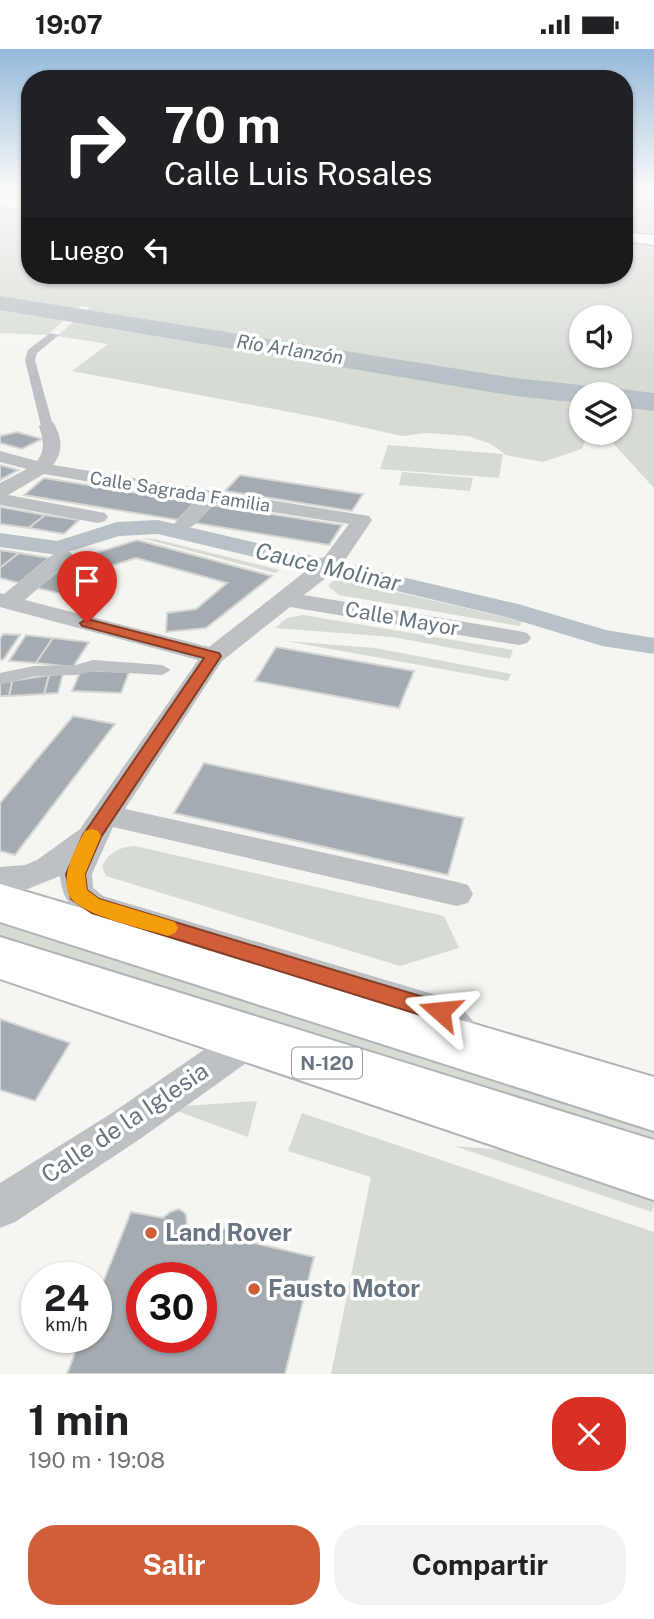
<!DOCTYPE html>
<html lang="es">
<head>
<meta charset="utf-8">
<style>
	body { margin:0; font-family:"Public Sans",sans-serif; background:#f2f2f2; color:#202124; height:100vh; display:flex; flex-direction:column; font-size:26px; white-space:nowrap }
	* { box-sizing:border-box; margin:0 }
	p { font-size:23px; color:#757577 }
	.icon { flex:none; width:38px; height:38px; fill:none; stroke:currentColor; stroke-width:2; stroke-linecap:round; stroke-linejoin:round }
	.map { position:relative; height:1325px; overflow:hidden }
	.side { display:flex; flex-direction:column; background:#fff; flex:1 }
	.side>* { flex:none }
	.hud { position:absolute; left:21px; top:21px; width:612px; height:214px; border-radius:28px; box-shadow:0 2px 5px #0004; background:#202124; color:#fff; overflow:hidden }
	.controls { position:absolute; left:569px; top:256px; display:grid; gap:14px }
	.controls a { display:grid; place-items:center; width:63px; height:63px; border-radius:50%; background:#fff; box-shadow:0 2px 5px #0004; font-size:35px }
	.speed { position:absolute; left:21px; top:1213px; display:flex; gap:14px; font-size:35px; font-weight:700; text-align:center }
	.speed>* { display:grid; place-content:center; width:91px; height:91px; border-radius:50%; background:#fff; box-shadow:0 2px 5px #0004; line-height:1 }
	.speed small { font-size:18px; font-weight:400 }
	.speed .limit { border:10px solid #d22; background:#fff; color:#111 }
	.pin { position:absolute; display:grid; place-items:center; width:60px; height:60px; color:#fff; margin:-72px -30px; border-radius:50% 50% 50% 0; rotate:-45deg; box-shadow:0 0 7px #0007 }
	.pin .icon { rotate:45deg }
	.me { position:absolute; width:77px; margin:-38px; rotate:288deg; stroke-linejoin:round; filter:drop-shadow(0 0 5px #0008) }
	.turn { display:flex; align-items:center; gap:24px; height:147px; padding:0 28px; font-size:32px }
	.turn .icon { width:91px; height:91px; stroke-width:2.5 }
	.turn b { display:block; font-size:49px; line-height:60px }
	.then { display:flex; align-items:center; height:66px; padding:0 28px; background:#0003; gap:14px; font-size:26px }
	.round { display:grid; place-items:center; flex:none; width:74px; height:74px; border-radius:28px; background:#f2f2f2 }
	.headline { display:flex; align-items:center; justify-content:space-between; height:119px; padding:0 28px }
	h1 { font-size:42px; font-weight:700; line-height:52px }
	.action { display:flex; gap:14px; margin-top:auto; padding:14px 28px }
	.action a { flex:1; height:80px; border-radius:28px; background:#cf5e39; color:#fff; font-size:28px; font-weight:700; line-height:80px; text-align:center }
	.action a+a { background:#f2f2f2; color:#202124 }
	.status { display:flex; justify-content:space-between; align-items:center; height:49px; padding:0 35px; background:#fff; direction:ltr }
	.status svg { height:19px; fill:currentColor }
	.map>svg:first-child { display:block }
	.green { fill:#d6dbd4; fill-rule:evenodd }
	.lines { fill:none; stroke-linecap:round; stroke-linejoin:round }
	.canal { fill:#b8c1c5; fill-rule:evenodd }
	.river { fill:#b8c1c5; fill-rule:evenodd }
	.building { fill:#a5acb1; stroke:#d6d7d5; stroke-width:2; fill-rule:evenodd }
	.secondary-casing { stroke:#b2b6ba; stroke-width:3 }
	.trunk-casing { stroke:#b1b4b7; stroke-width:4 }
	.pedestrian { fill:#bdc1c4; fill-rule:evenodd }
	.minor { fill:#bdc1c4; fill-rule:evenodd }
	.secondary { fill:#fff; fill-rule:evenodd }
	.trunk { fill:#fff; fill-rule:evenodd }
	.route { fill:#cf5e39; stroke:#873d25; stroke-width:2 }
	.slow { fill:#f59e0b }
	.poi-dot { fill:#cf5e39; stroke:#fff; stroke-width:2.5 }
	.labels { text-anchor:middle; stroke-width:7; stroke-linejoin:round; paint-order:stroke }
	.far-street-label { font-size:18px; fill:#687580; stroke:#fff }
	.far-water-label { font-size:19px; font-style:italic; fill:#63757c; stroke:#fff }
	.shield { fill:#fff; stroke:#959ea6; stroke-width:2 }
	.shield-label { font-size:19px; font-weight:bold; fill:#687580 }
	.street-label { font-size:21px; fill:#687580; stroke:#fff }
	.water-label { font-size:23px; font-style:italic; fill:#63757c; stroke:#fff }
	.near-street-label { font-size:24px; fill:#687580; stroke:#fff }
	.near-poi-label { font-size:24px; font-weight:bold; fill:#687580; stroke:#fff; text-anchor:start }
</style>
</head>
<body>
<div class="status"><b>19:07</b><svg viewBox="0 0 49 12"><path d="M0 12V9h3v3zM5 12V6h3v6zM10 12V3h3v9zM15 12V0h3v12zM26 1h20v11H26zM47 4h2v5h-2z"/></svg></div>
<div class="map">
<svg width="654" height="1325" viewBox="0 0 654 1325">
	<rect width="100%" height="100%" fill="#f5f5f2"/>
	<!-- green -->
	<g class="green">
		<path d="M0,140H30V226H625V140H654V439L611,392L586,389L582,400L543,413L506,406L491,395L468,387L428,384L402,387L321,369L72,322L108,295L57,287L90,258L81,257L47,286L0,284ZM581,268H620V306H581ZM581,345H620V383H581Z"/>
		<polygon points="388,396 503,405 499,429 380,420"/>
		<polygon points="402,423 473,429 470,442 399,436"/>
		<polygon points="141,489 155,490 280,521 275,524"/>
		<polygon points="336,529 522,572 520,577 339,546 328,537"/>
		<polygon points="303,566 513,601 510,610 393,588 275,579 287,569"/>
		<polygon points="286,592 375,599 511,625 508,632"/>
		<path d="M135,797L444,867L459,899L400,917L106,827L102,817C109,803 120,798 135,797Z"/>
		<polygon points="0,871 654,1076 654,1100 0,891"/>
		<polygon points="257,1052 248,1088 177,1062 185,1057"/>
		<polygon points="302,1064 654,1183 654,1325 331,1325 371,1128 288,1102"/>
		<polygon points="454,1097 505,1101 651,1148 654,1154 652,1163"/>
	</g>
	<g class="lines">
		<!-- canal -->
		<polygon class="canal" points="158,471 518,555 606,581 654,589 654,605 602,597 510,569 158,485 119,487 58,506 0,498 0,484 57,492 117,473"/>
		<!-- river -->
		<g class="river">
			<polygon points="0,247 515,329 581,336 591,339 596,345 581,345 581,354 515,347 0,261"/>
			<polygon points="620,340 654,344 654,362 620,358 620,345 608,345"/>
		</g>
	</g>
	<!-- building -->
	<g class="building">
		<polygon points="17,383 42,390 22,400 0,394 0,387"/>
		<polygon points="0,416 18,421 0,431"/>
		<polygon points="240,426 363,445 352,462 225,442"/>
		<polygon points="44,429 195,453 178,471 24,446"/>
		<polygon points="212,456 342,476 329,496 195,474"/>
		<polygon points="0,458 45,466 29,479 0,475"/>
		<polygon points="45,466 79,471 64,485 29,479"/>
		<polygon points="137,491 272,527 206,579 166,583 167,564 196,560 227,534 136,509 98,521 90,528 59,521 70,512"/>
		<polygon points="0,501 19,504 0,519"/>
		<polygon points="19,504 49,509 19,534 0,529 0,519"/>
		<polygon points="59,521 103,531 81,550 37,539"/>
		<polygon points="96,538 112,542 96,554 81,550"/>
		<polygon points="3,585 20,586 3,611 0,610 0,590"/>
		<polygon points="26,586 53,589 36,614 9,612"/>
		<polygon points="53,589 89,593 73,618 36,614"/>
		<polygon points="276,598 414,622 399,659 255,632"/>
		<polygon points="81,621 129,623 121,644 72,642"/>
		<polygon points="63,625 58,644 44,645 49,626"/>
		<polygon points="49,626 44,645 9,647 12,632"/>
		<polygon points="12,632 9,647 0,647 0,633"/>
		<polygon points="73,667 115,675 15,806 0,802 0,754"/>
		<polygon points="204,714 464,769 448,826 174,764"/>
		<polygon points="0,970 70,994 35,1052 0,1041"/>
		<path d="M179,1160L186,1165L187,1176L219,1183L230,1176H240L248,1182L250,1193L314,1208L285,1325H67L81,1288H96V1251L131,1163L163,1169L170,1163ZM142,1228H201V1288H142Z"/>
	</g>
	<g class="lines">
		<!-- secondary casing -->
		<g class="secondary-casing">
			<g id="secondary">
				<polygon points="0,150 30,152 30,160 0,158"/>
				<polygon points="625,184 654,186 654,196 625,192"/>
			</g>
		</g>
		<!-- trunk casing -->
		<g class="trunk-casing">
			<g id="trunk">
				<polygon points="0,835 654,1028 654,1082 0,873"/>
				<polygon points="0,888 654,1091 654,1151 0,930"/>
			</g>
		</g>
		<!-- pedestrian -->
		<g class="pedestrian">
			<polygon points="50,284 59,286 37,304 35,311 53,377 47,381 41,377 25,311 28,301"/>
			<polygon points="93,611 162,616 171,621 162,626 94,622 78,626 34,627 0,636 0,624 34,617 76,616"/>
		</g>
		<!-- minor -->
		<g class="minor">
			<path d="M47,372L53,373C62,388 64,402 53,416L369,467L372,471L341,517L304,546L519,582L527,584L531,589L527,594L519,596L290,558L222,612L125,760L457,833L468,836L473,845L468,854L457,857L113,778L92,825L93,839L103,847L453,951C467,964 477,975 486,993L480,1005L467,1009C450,1003 441,987 428,974L80,865C67,853 62,846 60,827L25,841L0,842V818L25,816L37,811L80,780L198,611L0,558V544L4,545L56,503H70L74,507L70,511L25,551L209,598L325,507L349,475L214,454C204,465 194,484 177,479L174,475L196,451L44,425L8,446L105,464L108,468L105,472L98,474L0,456V434L27,420L0,413V402L37,412C46,400 43,390 39,377Z"/>
			<polygon points="250,974 263,978 268,990 263,1002 140,1090 15,1173 0,1179 0,1134 112,1064 237,978"/>
		</g>
		<!-- secondary -->
		<use href="#secondary" class="secondary"/>
		<!-- trunk -->
		<use href="#trunk" class="trunk"/>
	</g>
	<!-- sky -->
	<linearGradient id="sky" x2="0" y2="1"><stop stop-color="#95b9da"/><stop offset="0.43" stop-color="#fafaf9"/><stop offset="1" stop-color="#fafaf9" stop-opacity="0"/></linearGradient>
	<rect width="654" height="326" fill="url(#sky)"/>
	<!-- route -->
	<polygon class="route" points="87,570 219,604 221,607 101,788 85,825 87,841 99,850 440,953 447,956 451,962 447,969 440,972 92,864 71,850 66,825 83,786 204,609 82,577 80,574"/>
	<!-- slow -->
	<path class="slow" d="M92,780L98,782L101,787L85,825L87,841L99,850L175,873L178,879L175,884L168,887C147,880 75,866 68,844C62,824 75,800 85,782Z"/>
	<!-- markers -->
	<g class="poi-dot">
		<circle cx="151" cy="1184" r="7"/>
		<circle cx="254" cy="1240" r="7"/>
	</g>
	<g class="labels">
		<!-- far-street labels -->
		<g class="far-street-label">
			<text transform="translate(180 443) rotate(9)" y="6">Calle Sagrada Familia</text>
		</g>
		<!-- far-water labels -->
		<g class="far-water-label">
			<text transform="translate(290 300) rotate(9)" y="7">Río Arlanzón</text>
		</g>
		<!-- shield labels -->
		<rect class="shield" x="292" y="998.5" width="70" height="31" rx="5"/>
		<g class="shield-label">
			<text x="327" y="1021">N-120</text>
		</g>
		<!-- street labels -->
		<g class="street-label">
			<text transform="translate(402 570) rotate(10)" y="7">Calle Mayor</text>
		</g>
		<!-- water labels -->
		<g class="water-label">
			<text transform="translate(328 518) rotate(13)" y="8">Cauce Molinar</text>
		</g>
		<!-- near-street labels -->
		<g class="near-street-label">
			<text transform="translate(125 1074) rotate(-34)" y="8">Calle de la Iglesia</text>
		</g>
		<!-- near-poi labels -->
		<g class="near-poi-label">
			<text x="165" y="1192">Land Rover</text>
			<text x="268" y="1248">Fausto Motor</text>
		</g>
	</g>
</svg>
<div class="controls">
<a><svg class="icon" aria-label="sound" viewBox="0 0 24 24"><path d="M4 9h4l5-4v14l-5-4H4zM17 9q2 3 0 6"/></svg></a>
<a><svg class="icon" aria-label="layers" viewBox="0 0 24 24"><path d="M12 4l9 5-9 5-9-5zM3 14l9 5 9-5"/></svg></a>
</div>
<div class="speed"><div>24<small>km/h</small></div><div class="limit">30</div></div>
<div class="pin" style="left:87px;top:574px;background:#d93025"><svg class="icon" aria-label="arrive" viewBox="0 0 24 24"><path d="M6 21V4h12l-3 4 3 4H6"/></svg></div>
<svg class="me" style="left:440px;top:962px" viewBox="-20 -20 40 40"><path d="M0-17L14 15 0 8-14 15z" fill="#cf5e39" stroke="#fff" stroke-width="4"/></svg>
<div class="hud">
<div class="turn"><svg class="icon" aria-label="right" viewBox="0 0 24 24"><path d="M7 20v-9h11M14 6l5 5-5 5"/></svg><div><b>70 m</b>Calle Luis Rosales</div></div>
<div class="then">Luego<svg class="icon" aria-label="left" viewBox="0 0 24 24"><path d="M17 20v-9H6M10 6l-5 5 5 5"/></svg></div>
</div>
</div>
<section class="side">
<div class="headline"><div><h1>1 min</h1><p>190 m · 19:08</p></div><a class="round" style="background:#d93025;color:#fff"><svg class="icon" aria-label="close" viewBox="0 0 24 24"><path d="M6 6l12 12M18 6L6 18"/></svg></a></div>
<div class="action"><a>Salir</a><a>Compartir</a></div>
</section>
</body>
</html>
